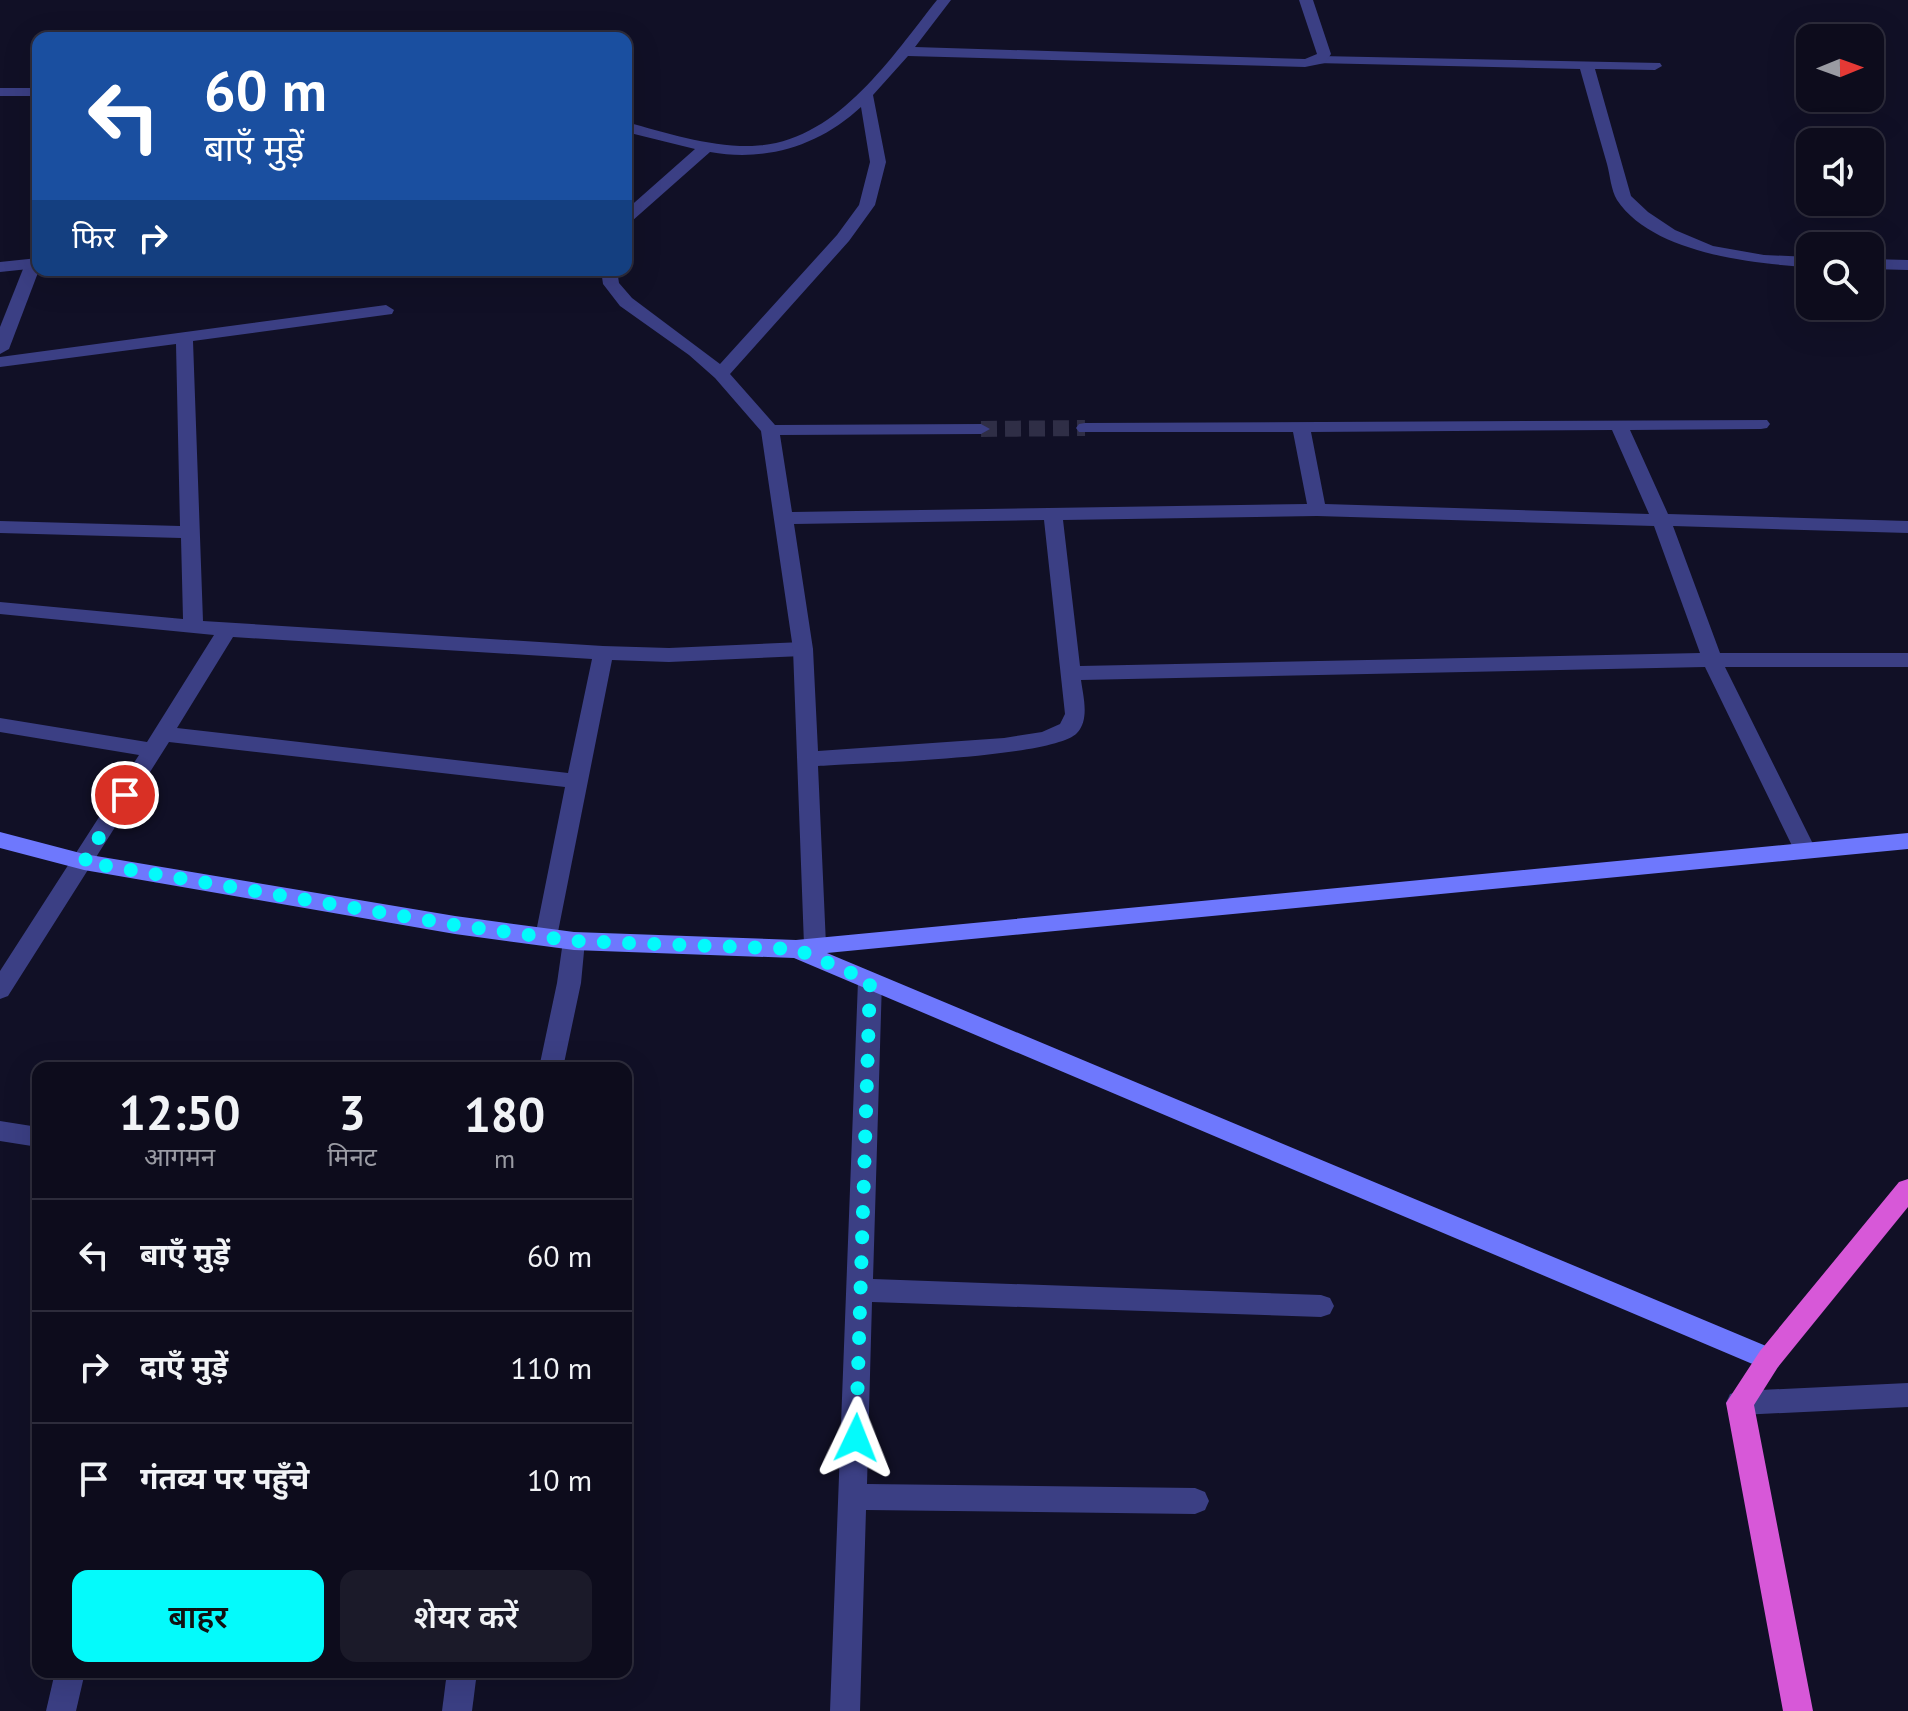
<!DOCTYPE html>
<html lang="hi">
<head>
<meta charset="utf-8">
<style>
	body { margin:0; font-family:"PT Sans","Noto Sans Devanagari",sans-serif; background:#1b1a29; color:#f1f3f6; height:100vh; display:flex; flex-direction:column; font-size:30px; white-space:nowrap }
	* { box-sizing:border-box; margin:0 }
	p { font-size:26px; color:#9a9ba3 }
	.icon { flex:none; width:44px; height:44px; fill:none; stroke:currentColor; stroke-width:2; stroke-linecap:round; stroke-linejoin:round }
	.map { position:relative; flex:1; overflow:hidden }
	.side { position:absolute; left:32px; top:1062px; width:600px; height:616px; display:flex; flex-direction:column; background:#0d0c1c; border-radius:16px; box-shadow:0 8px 32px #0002,0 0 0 2px #2d2c3b }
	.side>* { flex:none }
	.banner { position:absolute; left:32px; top:32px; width:600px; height:244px; border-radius:16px; box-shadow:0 8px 32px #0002,0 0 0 2px #2d2c3b; background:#1a4fa0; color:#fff; overflow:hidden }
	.needle { width:52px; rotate:89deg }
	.tools { position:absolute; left:1796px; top:24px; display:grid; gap:16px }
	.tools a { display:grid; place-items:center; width:88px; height:88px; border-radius:16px; background:#0d0c1c; box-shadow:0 8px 32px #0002,0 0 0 2px #2d2c3b; font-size:40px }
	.pin { position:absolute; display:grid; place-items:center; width:68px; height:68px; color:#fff; margin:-34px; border:4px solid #fff; border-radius:50%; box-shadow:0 2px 8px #0007 }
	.me { position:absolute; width:88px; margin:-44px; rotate:2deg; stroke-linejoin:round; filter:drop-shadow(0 0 6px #0008) }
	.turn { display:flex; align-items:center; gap:28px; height:168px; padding:0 40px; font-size:36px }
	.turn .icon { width:104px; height:104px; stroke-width:2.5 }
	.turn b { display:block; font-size:56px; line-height:68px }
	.then { display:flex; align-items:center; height:76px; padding:0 40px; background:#0003; gap:16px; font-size:30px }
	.eta { display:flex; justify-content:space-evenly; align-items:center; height:136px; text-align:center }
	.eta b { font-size:48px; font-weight:600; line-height:56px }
	.primary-button { display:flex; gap:16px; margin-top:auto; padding:16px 40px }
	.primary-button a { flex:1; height:92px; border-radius:16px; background:#04fafb; color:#111; font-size:32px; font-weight:600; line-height:92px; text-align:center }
	.primary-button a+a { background:#1b1a29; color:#f1f3f6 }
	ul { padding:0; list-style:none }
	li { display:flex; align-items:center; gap:24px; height:112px; padding:0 40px; border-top:2px solid #2d2c3b }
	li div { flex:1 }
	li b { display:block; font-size:30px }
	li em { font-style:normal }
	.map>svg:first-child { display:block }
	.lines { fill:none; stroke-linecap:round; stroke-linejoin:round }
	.minor-tunnel { stroke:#2f2e46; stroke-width:16; stroke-dasharray:16 8; stroke-linecap:butt }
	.service { fill:#3b3f84; fill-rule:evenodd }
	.minor { fill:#3b3f84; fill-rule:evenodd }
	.secondary { fill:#6e78fd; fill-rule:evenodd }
	.trunk { fill:#d758d8; fill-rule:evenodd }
	.route { stroke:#04fafb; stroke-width:14; stroke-dasharray:0 25.2 }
</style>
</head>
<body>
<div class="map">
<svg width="1908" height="1711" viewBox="0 0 1908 1711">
	<rect width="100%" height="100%" fill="#111026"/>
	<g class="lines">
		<!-- minor-tunnel -->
		<polyline class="minor-tunnel" points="981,429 1085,428"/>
		<!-- service -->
		<g class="service">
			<path d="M1320,56L1660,63L1662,66L1655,70L1595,69L1631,196L1648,212L1675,230L1713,246L1764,255L1810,257V267C1753,264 1652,253 1617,200C1611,190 1610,175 1607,164C1598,133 1589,101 1580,69L1315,63V57Z"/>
			<polygon points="33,259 38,260 39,270 9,349 0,354 0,327 25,264"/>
			<polygon points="1870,259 1908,260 1908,270 1870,269"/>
			<path d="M386,305L394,310L392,314L193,341L203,621L603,646L669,648L803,642L813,649L803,656L669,662L612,660L557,937L554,943L546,946L538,943L535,937L565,787L169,742L8,996L0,999V971L139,755L0,732V718L147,742L214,635L0,614V602L183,619L181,538L0,533V521L180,526L176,344L0,367V357ZM233,637L592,659L568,773L177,728Z"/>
			<polygon points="0,1121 38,1127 38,1147 0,1141"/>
			<polygon points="55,1672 85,1672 76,1711 46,1711"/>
		</g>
		<!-- minor -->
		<g class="minor">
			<path d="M937,0H951L915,47L1305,59L1317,54L1299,0H1313L1331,54L1325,63L1305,67L908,56L873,95L886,162L875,205L849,241L730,374L775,425L981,424L990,429L981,434L780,435L792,512L1307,504L1293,432H1079L1076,428L1079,424L1085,423L1767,420L1770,424L1767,428L1761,429L1630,430L1668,514L1908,521V533L1673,526L1720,653H1908V667H1725L1816,850L1813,856H1797L1705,667L1081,680C1083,696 1090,719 1077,733C1054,758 861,763 818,766L826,945L823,951L815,954L807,951L804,945L793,649L761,431L715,378L689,355L620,306L603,284L601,270H617L619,283L632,298L720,364L837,235L859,205L870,162L861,107C819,146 766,162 710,152L632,221L626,223V210L695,149L626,132V122C667,133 709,147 752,146C835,144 890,59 937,0ZM1612,430L1649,514L1325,504L1311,432ZM1317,516L1654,526L1700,653L1080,666L1063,520ZM1044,520L1065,714L1060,724L1042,732L1004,738L818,751L813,649L794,524Z"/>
			<rect x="0" y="88" width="38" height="8"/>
			<polygon points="38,258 38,268 0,272 0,262"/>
			<polygon points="574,932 582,935 585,941 581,983 563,1068 539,1068 557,983 563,941 566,935"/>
			<polygon points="870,972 878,975 882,981 873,1279 1321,1295 1330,1298 1334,1306 1330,1314 1321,1317 872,1302 867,1484 1195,1488 1205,1492 1209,1501 1205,1510 1195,1514 866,1510 860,1711 830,1711 858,981 862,975"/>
			<polygon points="1908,1383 1908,1407 1740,1415 1730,1412 1726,1403 1730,1394 1740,1391"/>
			<polygon points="447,1672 477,1672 472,1711 442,1711"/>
		</g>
		<!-- secondary -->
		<polygon class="secondary" points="0,832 84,854 455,916 574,932 796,940 1908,833 1908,849 827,953 1778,1351 1782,1359 1778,1367 1769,1371 794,958 574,950 455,934 84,870 0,848"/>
		<!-- trunk -->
		<polygon class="trunk" points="1908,1179 1908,1207 1778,1367 1754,1405 1813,1711 1783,1711 1726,1403 1760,1351 1899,1182"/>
	</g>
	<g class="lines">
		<!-- route -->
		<polyline class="route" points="125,795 84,862 455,925 574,941 796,949 870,981 856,1438"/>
	</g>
</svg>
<div class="tools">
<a><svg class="needle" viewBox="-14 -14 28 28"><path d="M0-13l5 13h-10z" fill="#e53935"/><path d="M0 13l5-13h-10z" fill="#9a9ba3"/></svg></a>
<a><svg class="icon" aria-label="sound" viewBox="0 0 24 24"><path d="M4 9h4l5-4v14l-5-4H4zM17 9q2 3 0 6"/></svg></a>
<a><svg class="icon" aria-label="search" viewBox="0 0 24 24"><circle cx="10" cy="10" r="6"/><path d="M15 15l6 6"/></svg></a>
</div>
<div class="pin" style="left:125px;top:795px;background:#d93025"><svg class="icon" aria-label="arrive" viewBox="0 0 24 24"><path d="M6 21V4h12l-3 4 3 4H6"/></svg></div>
<svg class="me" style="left:856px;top:1438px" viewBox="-20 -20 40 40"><path d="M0-17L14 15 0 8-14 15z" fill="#04fafb" stroke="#fff" stroke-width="4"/></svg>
<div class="banner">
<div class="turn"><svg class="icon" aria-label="left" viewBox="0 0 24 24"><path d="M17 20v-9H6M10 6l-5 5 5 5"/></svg><div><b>60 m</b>बाएँ मुड़ें</div></div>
<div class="then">फिर<svg class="icon" aria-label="right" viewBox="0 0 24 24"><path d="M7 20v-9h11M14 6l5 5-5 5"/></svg></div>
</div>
<section class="side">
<div class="eta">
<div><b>12:50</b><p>आगमन</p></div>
<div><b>3</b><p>मिनट</p></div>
<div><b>180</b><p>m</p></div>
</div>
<ul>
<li><svg class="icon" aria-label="left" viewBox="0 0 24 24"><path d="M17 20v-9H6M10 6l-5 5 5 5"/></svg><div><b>बाएँ मुड़ें</b></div><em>60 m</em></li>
<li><svg class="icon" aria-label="right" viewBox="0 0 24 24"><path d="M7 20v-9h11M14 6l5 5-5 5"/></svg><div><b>दाएँ मुड़ें</b></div><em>110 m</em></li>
<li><svg class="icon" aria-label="arrive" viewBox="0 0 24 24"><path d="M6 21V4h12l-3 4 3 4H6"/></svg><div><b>गंतव्य पर पहुँचे</b></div><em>10 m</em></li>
</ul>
<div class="primary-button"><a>बाहर</a><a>शेयर करें</a></div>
</section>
</div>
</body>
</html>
